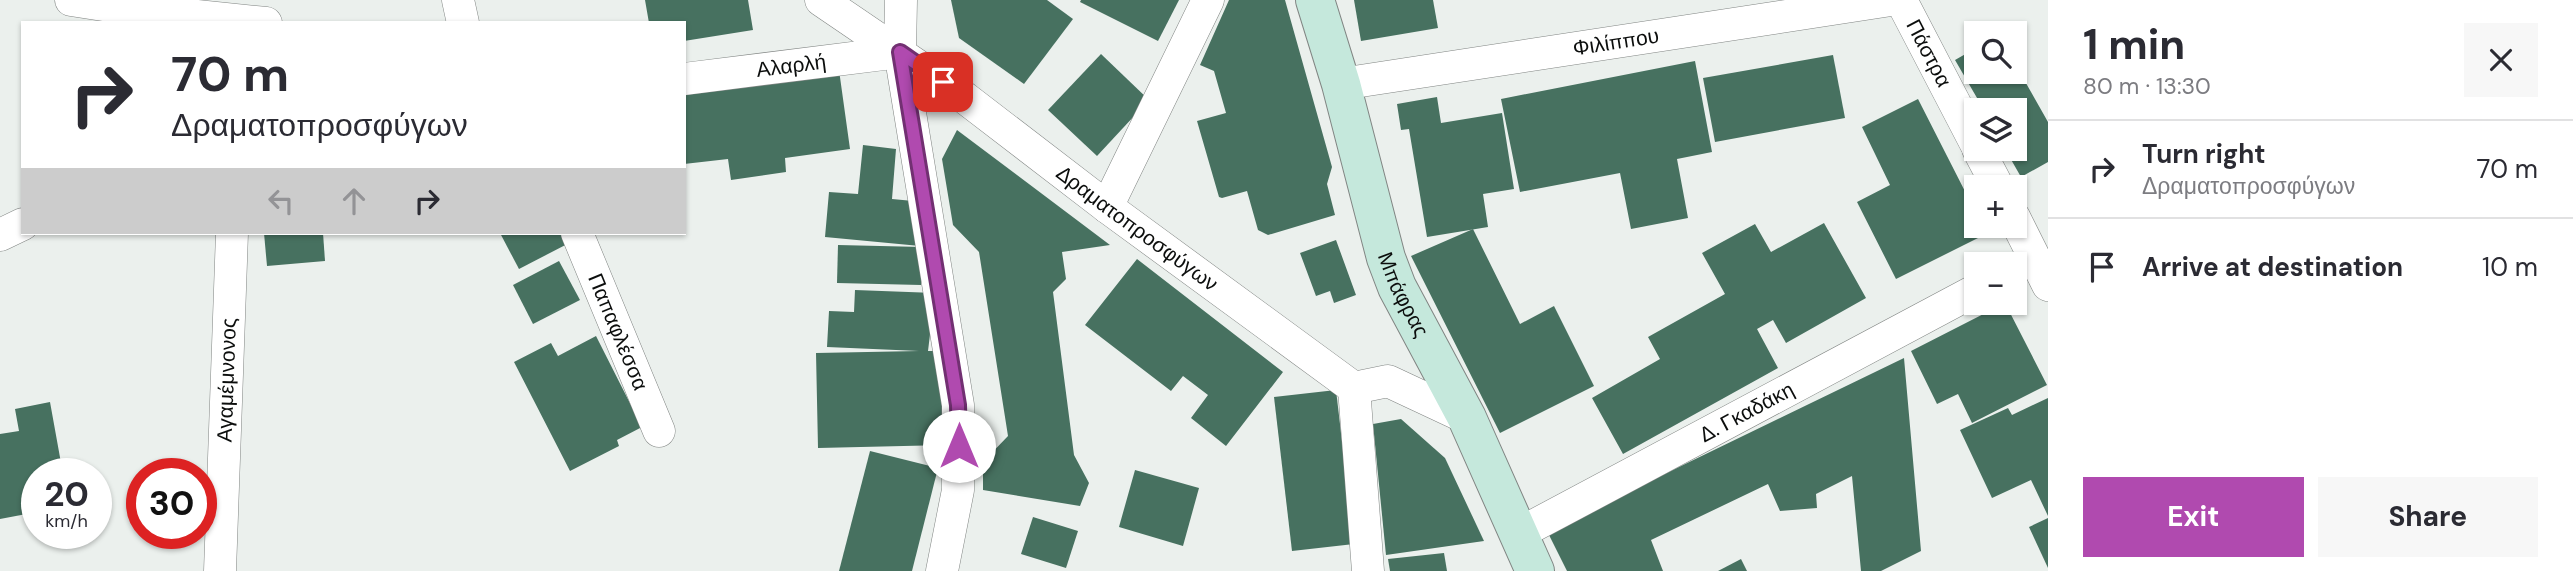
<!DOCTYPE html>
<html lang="en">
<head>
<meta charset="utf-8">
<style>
	body { margin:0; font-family:"DM Sans",sans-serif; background:#f7f7f7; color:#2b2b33; height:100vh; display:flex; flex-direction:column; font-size:26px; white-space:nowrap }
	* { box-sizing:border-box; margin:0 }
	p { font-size:23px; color:#7c7c81 }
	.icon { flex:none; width:38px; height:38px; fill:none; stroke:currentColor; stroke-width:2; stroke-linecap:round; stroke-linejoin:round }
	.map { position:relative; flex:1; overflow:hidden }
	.details { display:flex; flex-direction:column; background:#fff; width:525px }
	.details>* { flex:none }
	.top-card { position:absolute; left:21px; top:21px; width:665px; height:214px; border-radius:0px; box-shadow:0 2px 5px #0004; background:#fff; color:#2b2b33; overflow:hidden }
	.tools { position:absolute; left:1964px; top:21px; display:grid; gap:14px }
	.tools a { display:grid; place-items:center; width:63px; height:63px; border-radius:0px; background:#fff; box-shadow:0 2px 5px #0004; font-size:35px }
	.speed { position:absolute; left:21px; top:458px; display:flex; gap:14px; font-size:35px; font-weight:700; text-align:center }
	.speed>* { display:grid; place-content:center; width:91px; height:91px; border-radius:50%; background:#fff; box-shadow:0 2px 5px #0004; line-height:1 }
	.speed small { font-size:18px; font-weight:400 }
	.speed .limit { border:10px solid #d22; background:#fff; color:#111 }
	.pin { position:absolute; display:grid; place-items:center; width:60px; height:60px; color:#fff; margin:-30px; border-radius:14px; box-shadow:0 4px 10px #0006 }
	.me { position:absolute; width:77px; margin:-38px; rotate:0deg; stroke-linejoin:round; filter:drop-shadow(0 0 5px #0008) }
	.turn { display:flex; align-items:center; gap:24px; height:147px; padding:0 35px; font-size:32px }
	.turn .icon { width:91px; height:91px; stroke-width:2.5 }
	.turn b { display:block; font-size:49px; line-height:60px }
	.lanes { display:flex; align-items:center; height:66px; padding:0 35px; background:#0003; justify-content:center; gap:35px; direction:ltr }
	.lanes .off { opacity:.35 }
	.round { display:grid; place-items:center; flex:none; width:74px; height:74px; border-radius:0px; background:#f7f7f7 }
	.summary { display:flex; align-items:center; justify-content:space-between; height:119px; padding:0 35px }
	h1 { font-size:42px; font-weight:700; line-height:52px }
	.action { display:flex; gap:14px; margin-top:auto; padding:14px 35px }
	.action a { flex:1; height:80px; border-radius:0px; background:#b04aaf; color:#fff; font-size:28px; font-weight:700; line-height:80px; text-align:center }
	.action a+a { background:#f7f7f7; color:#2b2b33 }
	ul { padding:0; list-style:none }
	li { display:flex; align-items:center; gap:21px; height:98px; padding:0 35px; border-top:2px solid #e1e1e2 }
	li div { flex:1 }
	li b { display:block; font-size:26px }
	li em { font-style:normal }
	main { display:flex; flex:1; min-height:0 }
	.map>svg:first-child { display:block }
	.building { fill:#477160 }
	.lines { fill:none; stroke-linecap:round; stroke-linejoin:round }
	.street-casing { stroke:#818583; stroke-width:33 }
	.secondary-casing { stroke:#818583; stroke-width:40 }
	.street { stroke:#fff; stroke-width:32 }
	.secondary { stroke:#c5e8dc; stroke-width:38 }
	.route-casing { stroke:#723072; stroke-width:18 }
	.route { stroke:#b04aaf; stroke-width:12 }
	.labels { text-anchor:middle; stroke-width:5; stroke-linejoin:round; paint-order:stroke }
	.street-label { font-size:21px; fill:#0c0e0d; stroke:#f8fdfb }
</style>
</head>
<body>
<main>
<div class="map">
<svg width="2048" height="571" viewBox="0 0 2048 571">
	<rect width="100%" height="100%" fill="#ebf0ed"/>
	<!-- building -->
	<g class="building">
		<polygon points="645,0 748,0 753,30 684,41 684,23 649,23"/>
		<polygon points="951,0 1047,0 1073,19 1024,84 959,38"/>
		<polygon points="1081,0 1179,0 1158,41 1080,2"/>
		<polygon points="1229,0 1285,0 1332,167 1327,184 1335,215 1268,235 1258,230 1247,191 1222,198 1219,197 1197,121 1226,113 1214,71 1200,65"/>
		<polygon points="1354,0 1433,0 1438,28 1361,41"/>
		<polygon points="1976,48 1976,72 2014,72 2014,62 2048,122 2048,162 2021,177 2005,149 2014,149 2014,110 1984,110 1955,60"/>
		<polygon points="1101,54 1149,100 1097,156 1048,110"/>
		<polygon points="1833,55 1845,118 1715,142 1703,78"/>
		<polygon points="1695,61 1712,152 1677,159 1688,218 1631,229 1620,173 1520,192 1501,99"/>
		<polygon points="839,70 850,149 785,158 786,172 731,180 728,159 684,164 684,92"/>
		<polygon points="1437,97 1441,123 1502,113 1514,189 1483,194 1488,227 1427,237 1409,129 1401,130 1397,104"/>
		<polygon points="1918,99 1976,213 1976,226 1982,226 1986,234 1896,279 1857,202 1890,185 1862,127"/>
		<polygon points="957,130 1110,245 1062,252 1066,279 1053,292 1074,455 1089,483 1080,506 983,490 983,462 1008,436 979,252 953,225 942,159"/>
		<polygon points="863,145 896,149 892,199 924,202 920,246 825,237 829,192 858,194"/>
		<polygon points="1824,223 1866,298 1786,343 1773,320 1757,329 1778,368 1623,454 1592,398 1660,359 1648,337 1725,294 1702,253 1755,224 1771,252"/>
		<polygon points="1473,229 1520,324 1554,306 1594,386 1500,433 1411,256"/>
		<polygon points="264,233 323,233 325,261 267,266"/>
		<polygon points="500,233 571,233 575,240 519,269"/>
		<polygon points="1336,240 1356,295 1334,303 1330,291 1316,296 1300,253"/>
		<polygon points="838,245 922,247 921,285 837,283"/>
		<polygon points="1137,259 1283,372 1226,446 1191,418 1208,395 1183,376 1171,391 1085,325"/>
		<polygon points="559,261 580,300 533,324 513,285"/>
		<polygon points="855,290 935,293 928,351 943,351 946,445 818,448 816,353 919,351 827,347 829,311 854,312"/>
		<polygon points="2005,303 2047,385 1972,423 1958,394 1937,404 1911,351"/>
		<polygon points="596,336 642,427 617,440 619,446 570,471 514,362 551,343 558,356"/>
		<polygon points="1904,358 1921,551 1881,571 1861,571 1852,476 1816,494 1817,508 1780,511 1768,484 1651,540 1663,571 1567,571 1547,531"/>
		<polygon points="1336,390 1354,544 1292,551 1274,397"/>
		<polygon points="2048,398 2048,516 2031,480 1992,498 1960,430 2008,408 2012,415"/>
		<polygon points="50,402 63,474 37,474 37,512 0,519 0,434 19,431 15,409"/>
		<polygon points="1401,419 1445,458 1484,541 1386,555 1373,424"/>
		<polygon points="870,451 938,468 912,571 839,571"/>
		<polygon points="1135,470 1199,488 1183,546 1119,527"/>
		<polygon points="1033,517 1078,531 1066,568 1021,554"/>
		<polygon points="2048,518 2048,568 2029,527"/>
		<polygon points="1444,553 1447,571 1390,571 1388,559"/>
		<polygon points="1741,559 1747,571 1718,571"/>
	</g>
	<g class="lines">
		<!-- street casing -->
		<g class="street-casing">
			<g id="street">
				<polyline points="71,0 129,9 266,23"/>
				<polyline points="458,0 463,23"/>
				<path id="s1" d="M821,0L965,98L1107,207L1354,388L1388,381L1467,418"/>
				<polyline points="901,0 900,52 958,405 958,490 942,571"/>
				<path id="s2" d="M1901,0L1976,144"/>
				<path id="s3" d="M684,79L900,52"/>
				<path id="s4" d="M1341,84L1891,0"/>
				<polyline points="1978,149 1998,187"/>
				<polyline points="1107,207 1208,0"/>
				<polyline points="2014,217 2048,285"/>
				<path id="s5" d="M577,233L659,431"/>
				<polyline points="0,235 23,224"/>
				<polyline points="1354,388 1368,571"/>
				<path id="s6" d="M1520,533L1976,290"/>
				<path id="s7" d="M220,571L232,233"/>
			</g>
		</g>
		<!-- secondary casing -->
		<g class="secondary-casing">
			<g id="secondary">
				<path id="s8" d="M1315,0L1341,84L1386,258L1397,287L1467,418L1535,571"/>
			</g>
		</g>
		<!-- street -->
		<use href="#street" class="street"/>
		<!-- secondary -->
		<use href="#secondary" class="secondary"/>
	</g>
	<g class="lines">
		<!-- route casing -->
		<g class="route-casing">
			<polyline id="route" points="943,82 900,52 958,405 959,446"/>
		</g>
		<!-- route -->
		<use href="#route" class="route"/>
	</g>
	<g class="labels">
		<!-- street labels -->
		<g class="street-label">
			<text dy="7" stroke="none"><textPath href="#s4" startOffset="278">Φιλίππου</textPath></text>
			<text dy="7" stroke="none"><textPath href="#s2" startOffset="60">Πάστρα</textPath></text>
			<text dy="7" stroke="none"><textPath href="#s3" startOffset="108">Αλαρλή</textPath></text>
			<text dy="7" stroke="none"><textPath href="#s1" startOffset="390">Δραματοπροσφύγων</textPath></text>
			<text dy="7" stroke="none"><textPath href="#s8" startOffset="308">Μπάφρας</textPath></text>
			<text dy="7" stroke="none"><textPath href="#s5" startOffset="107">Παπαφλέσσα</textPath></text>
			<text dy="7" stroke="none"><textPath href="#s7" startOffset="191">Αγαμέμνονος</textPath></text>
			<text dy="7" stroke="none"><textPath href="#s6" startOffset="257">Δ. Γκαδάκη</textPath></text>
		</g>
	</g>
</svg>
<div class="tools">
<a><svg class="icon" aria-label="search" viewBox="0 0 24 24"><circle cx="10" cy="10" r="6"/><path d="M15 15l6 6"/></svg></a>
<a><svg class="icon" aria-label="layers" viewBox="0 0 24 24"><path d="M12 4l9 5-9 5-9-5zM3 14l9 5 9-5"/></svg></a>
<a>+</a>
<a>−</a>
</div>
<div class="speed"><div>20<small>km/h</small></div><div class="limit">30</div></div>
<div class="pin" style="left:943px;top:82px;background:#d93025"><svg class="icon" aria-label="arrive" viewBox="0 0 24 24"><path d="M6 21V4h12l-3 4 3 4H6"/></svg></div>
<svg class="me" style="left:959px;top:446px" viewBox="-20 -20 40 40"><circle r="19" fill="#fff"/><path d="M0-13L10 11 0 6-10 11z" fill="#b04aaf"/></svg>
<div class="top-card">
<div class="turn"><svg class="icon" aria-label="right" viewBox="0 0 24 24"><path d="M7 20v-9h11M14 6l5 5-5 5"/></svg><div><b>70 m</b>Δραματοπροσφύγων</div></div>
<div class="lanes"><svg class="icon off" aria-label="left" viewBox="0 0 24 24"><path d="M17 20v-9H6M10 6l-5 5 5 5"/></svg><svg class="icon off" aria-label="ahead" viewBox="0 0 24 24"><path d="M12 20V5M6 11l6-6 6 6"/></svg><svg class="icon" aria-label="right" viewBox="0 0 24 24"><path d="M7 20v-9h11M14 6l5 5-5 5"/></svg></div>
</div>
</div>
<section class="details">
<div class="summary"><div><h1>1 min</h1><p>80 m · 13:30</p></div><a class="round"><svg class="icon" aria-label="close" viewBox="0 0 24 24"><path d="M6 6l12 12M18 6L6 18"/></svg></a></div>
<ul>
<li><svg class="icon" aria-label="right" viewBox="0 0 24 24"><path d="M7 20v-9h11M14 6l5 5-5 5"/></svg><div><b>Turn right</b><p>Δραματοπροσφύγων</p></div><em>70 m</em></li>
<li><svg class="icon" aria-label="arrive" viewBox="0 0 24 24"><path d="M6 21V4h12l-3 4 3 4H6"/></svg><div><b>Arrive at destination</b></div><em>10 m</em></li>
</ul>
<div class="action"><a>Exit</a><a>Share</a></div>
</section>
</main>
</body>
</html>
